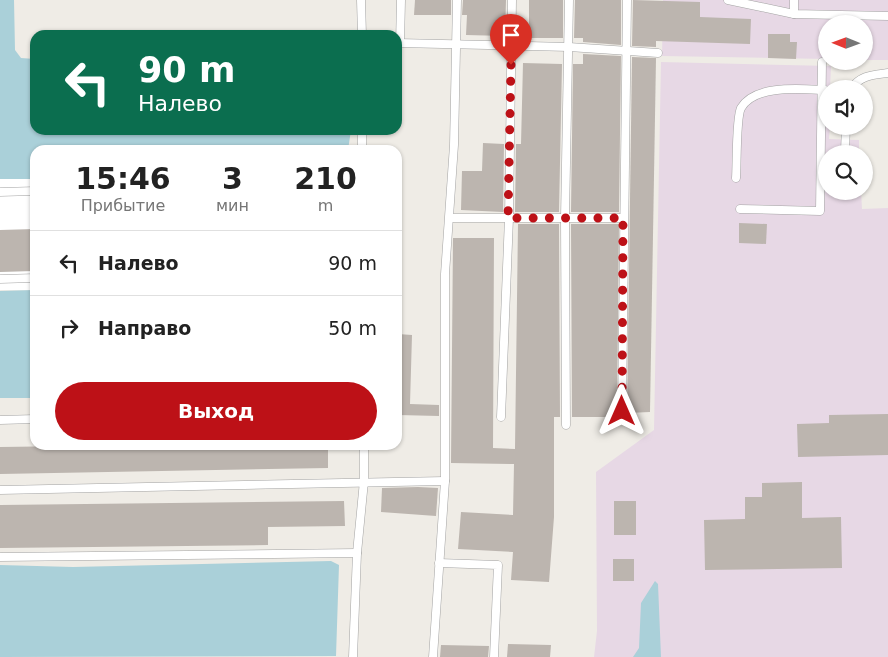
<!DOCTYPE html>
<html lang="ru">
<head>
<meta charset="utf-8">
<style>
	body { margin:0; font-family:"DejaVu Sans",sans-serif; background:#f2f2f2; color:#222; height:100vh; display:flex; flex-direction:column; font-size:19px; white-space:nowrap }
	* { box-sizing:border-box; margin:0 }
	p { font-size:16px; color:#767676 }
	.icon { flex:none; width:28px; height:28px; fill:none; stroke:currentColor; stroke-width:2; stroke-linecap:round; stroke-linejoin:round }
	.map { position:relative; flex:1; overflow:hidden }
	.details { position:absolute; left:30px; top:145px; width:372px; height:305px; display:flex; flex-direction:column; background:#fff; border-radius:15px; box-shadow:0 1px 4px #0004 }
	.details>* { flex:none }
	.hud { position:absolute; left:30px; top:30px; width:372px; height:105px; border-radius:15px; box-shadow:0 1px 4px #0004; background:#0b6e4f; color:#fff; overflow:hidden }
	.needle { width:32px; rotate:271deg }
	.buttons { position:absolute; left:818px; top:15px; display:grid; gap:10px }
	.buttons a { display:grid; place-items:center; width:55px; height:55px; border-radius:50%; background:#fff; box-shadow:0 1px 4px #0004; font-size:25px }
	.pin { position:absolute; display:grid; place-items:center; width:42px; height:42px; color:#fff; margin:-51px -21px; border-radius:50% 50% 50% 0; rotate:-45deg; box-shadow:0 0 5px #0007 }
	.pin .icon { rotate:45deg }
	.me { position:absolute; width:55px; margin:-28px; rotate:0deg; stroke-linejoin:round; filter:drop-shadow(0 0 4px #0008) }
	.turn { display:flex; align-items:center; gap:18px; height:105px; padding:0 25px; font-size:22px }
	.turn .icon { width:65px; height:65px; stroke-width:2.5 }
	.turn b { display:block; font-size:35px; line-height:42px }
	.eta { display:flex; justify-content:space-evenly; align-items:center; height:85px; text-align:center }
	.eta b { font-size:30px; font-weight:700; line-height:35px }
	.cta { display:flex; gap:10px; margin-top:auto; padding:10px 25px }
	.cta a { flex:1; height:58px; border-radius:30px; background:#bd1117; color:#fff; font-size:20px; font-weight:700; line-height:58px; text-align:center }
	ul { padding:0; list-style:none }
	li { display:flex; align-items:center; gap:15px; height:65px; padding:0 25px; border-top:1px solid #e0e0e0 }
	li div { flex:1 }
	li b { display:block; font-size:19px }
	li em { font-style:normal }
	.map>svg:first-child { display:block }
	.industrial { fill:#e7d8e5 }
	.water { fill:#aad0d9 }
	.pier { fill:#fff }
	.building { fill:#bcb5af }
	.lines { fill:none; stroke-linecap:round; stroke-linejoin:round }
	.lane-casing { stroke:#a3a3a3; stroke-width:9 }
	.lane { stroke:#fff; stroke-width:8 }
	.route { stroke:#bd1117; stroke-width:9; stroke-dasharray:0 16.2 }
</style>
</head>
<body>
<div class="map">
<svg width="888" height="657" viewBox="0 0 888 657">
	<rect width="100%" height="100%" fill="#efece6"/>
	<!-- industrial -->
	<g class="industrial">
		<polygon points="663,0 888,0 888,60 864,60 864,24 826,24 826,59 662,56"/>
		<polygon points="661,62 831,66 830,89 826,89 826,126 830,126 829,139 859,140 859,154 826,154 826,191 861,191 862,209 888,208 888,657 594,657 597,631 596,472 654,430"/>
	</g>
	<!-- water -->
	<g class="water">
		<polygon points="0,0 14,0 15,50 21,58 35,59 35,130 351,130 348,150 35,150 35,179 0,179"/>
		<polygon points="35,290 35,398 0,398 0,291"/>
		<polygon points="331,561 339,565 336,656 0,657 0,565 73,567"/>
		<polygon points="655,581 658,584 661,657 633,657 639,648 641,603"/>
	</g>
	<!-- pier -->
	<rect class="pier" x="0" y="179" width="35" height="111"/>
	<!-- building -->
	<g class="building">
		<polygon points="415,0 451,0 451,15 414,15"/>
		<polygon points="463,0 506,0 505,36 466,35 467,15 462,15"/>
		<rect x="529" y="0" width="34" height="38"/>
		<polygon points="575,0 621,0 621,45 583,42 583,38 574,38"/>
		<polygon points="633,0 700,2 700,17 751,19 750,44 656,41 656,47 632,46"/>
		<polygon points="768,34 790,34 790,42 797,42 796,59 768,58"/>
		<polygon points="583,54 621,56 619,212 571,212 573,64 583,64"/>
		<polygon points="632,57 656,58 650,412 627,413"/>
		<polygon points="523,63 562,64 559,212 515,212 516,144 521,144"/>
		<polygon points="483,143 504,144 503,212 461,210 462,171 482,171"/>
		<polygon points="739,223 767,224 766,244 739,243"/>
		<polygon points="518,224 559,224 560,417 554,417 554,517 549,582 511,580 513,552 458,549 461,512 513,515 514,464 451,463 453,238 494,238 493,448 515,449"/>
		<polygon points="571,224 619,224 617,413 614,413 614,417 572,417"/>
		<polygon points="35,229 34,271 0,272 0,230"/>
		<polygon points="398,334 412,335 410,404 439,405 439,416 398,415"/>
		<polygon points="888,414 888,455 798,457 797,424 829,423 829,415"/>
		<polygon points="148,445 328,445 328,468 0,474 0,447"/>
		<polygon points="802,482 802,518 841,517 842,568 705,570 704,520 745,519 745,497 762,497 762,483"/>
		<polygon points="418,487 438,488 436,516 381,512 382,488"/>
		<polygon points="344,501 345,526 268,527 268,545 0,548 0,505"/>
		<rect x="614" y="501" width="22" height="34"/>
		<rect x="613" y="559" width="21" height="22"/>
		<polygon points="508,644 551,645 550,657 507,657"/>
		<polygon points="441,645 489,646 488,657 440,657"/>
	</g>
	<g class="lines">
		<!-- lane casing -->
		<g class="lane-casing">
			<g id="lane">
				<polyline points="361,0 362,35"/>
				<polyline points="728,0 794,14 888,16"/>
				<polyline points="794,14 794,0"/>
				<polyline points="398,43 569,47 658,53"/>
				<polyline points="400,44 401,0"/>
				<path d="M851,89C860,75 873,75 888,73"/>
				<polyline points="362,150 362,130"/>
				<polyline points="845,151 846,126"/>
				<path d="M736,178C737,165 736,117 741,108C755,84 801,89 825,90"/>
				<polyline points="0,192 35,191"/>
				<polyline points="740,209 820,211 822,62"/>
				<polyline points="450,218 623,218"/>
				<polyline points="0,279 35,278"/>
				<polyline points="622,411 627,0"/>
				<polyline points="501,417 509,218 512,0"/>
				<polyline points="0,420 35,419"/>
				<polyline points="566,425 565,218 569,0"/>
				<polyline points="0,490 445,481"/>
				<polyline points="0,557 357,553"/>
				<polyline points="439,563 498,565 494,657"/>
				<polyline points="353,657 357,553 364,481 364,445"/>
				<polyline points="433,657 445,481 445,274 454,145 457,0"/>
			</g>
		</g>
		<!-- lane -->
		<use href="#lane" class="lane"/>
	</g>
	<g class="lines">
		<!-- route -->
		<polyline class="route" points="511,65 508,218 623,218 622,411"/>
	</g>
</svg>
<div class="buttons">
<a><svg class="needle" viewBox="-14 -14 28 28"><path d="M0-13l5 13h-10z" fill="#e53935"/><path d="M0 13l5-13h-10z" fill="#767676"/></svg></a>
<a><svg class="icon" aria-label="sound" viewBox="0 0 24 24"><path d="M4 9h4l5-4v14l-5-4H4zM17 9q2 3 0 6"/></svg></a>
<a><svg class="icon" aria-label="search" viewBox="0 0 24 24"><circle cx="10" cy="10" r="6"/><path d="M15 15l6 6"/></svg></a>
</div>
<div class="pin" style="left:511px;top:65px;background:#d93025"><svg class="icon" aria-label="arrive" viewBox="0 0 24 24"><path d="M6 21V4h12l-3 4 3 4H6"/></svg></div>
<svg class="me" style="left:622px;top:411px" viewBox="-20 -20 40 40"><path d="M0-17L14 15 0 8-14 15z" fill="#bd1117" stroke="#fff" stroke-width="4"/></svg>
<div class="hud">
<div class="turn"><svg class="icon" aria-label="left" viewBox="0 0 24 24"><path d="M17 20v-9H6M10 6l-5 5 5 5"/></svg><div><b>90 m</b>Налево</div></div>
</div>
<section class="details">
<div class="eta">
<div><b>15:46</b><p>Прибытие</p></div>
<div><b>3</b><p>мин</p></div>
<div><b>210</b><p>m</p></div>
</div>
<ul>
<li><svg class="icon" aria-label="left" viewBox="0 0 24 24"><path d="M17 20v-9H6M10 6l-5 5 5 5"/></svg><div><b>Налево</b></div><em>90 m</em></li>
<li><svg class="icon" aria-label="right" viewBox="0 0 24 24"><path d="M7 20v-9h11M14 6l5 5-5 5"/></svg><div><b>Направо</b></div><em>50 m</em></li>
</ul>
<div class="cta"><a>Выход</a></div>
</section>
</div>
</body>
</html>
